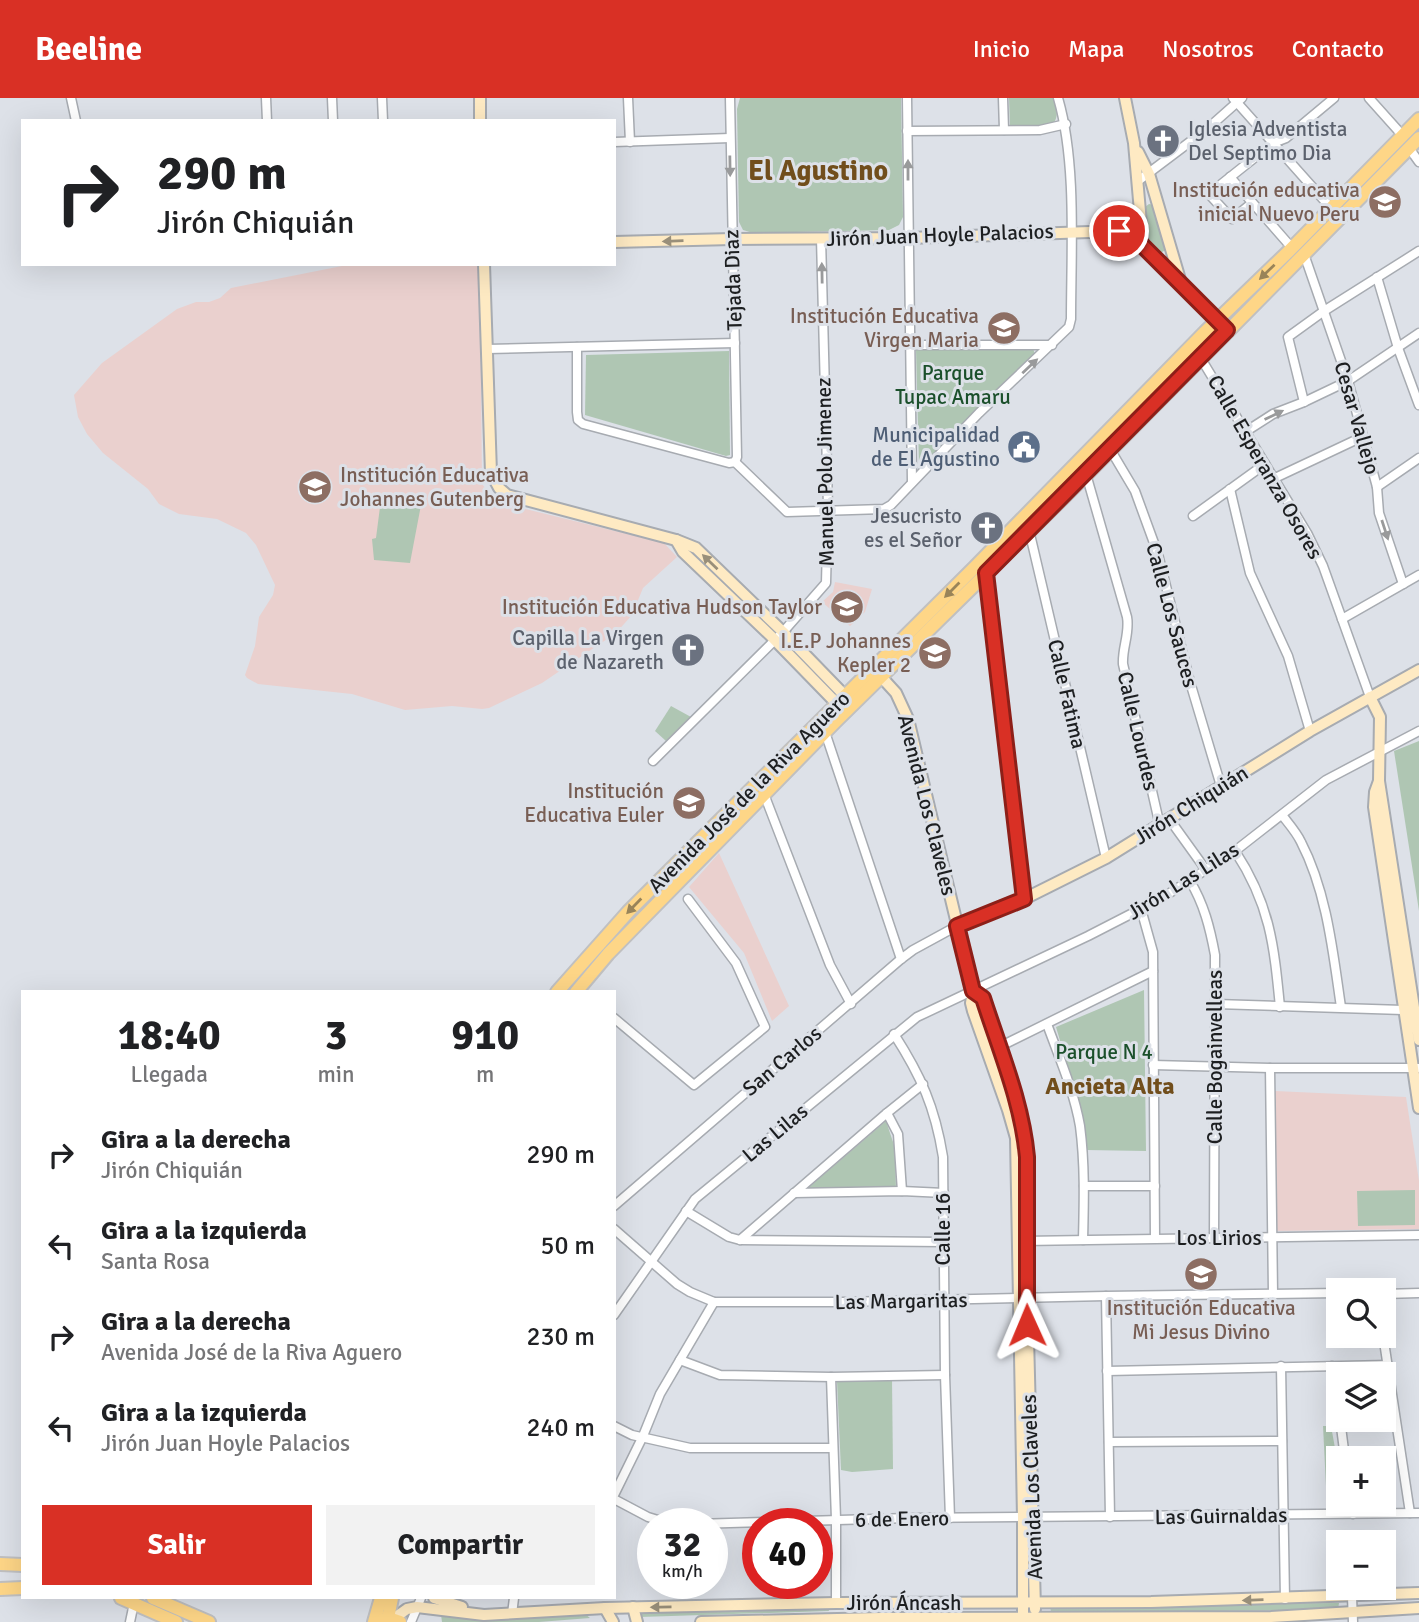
<!DOCTYPE html>
<html lang="es">
<head>
<meta charset="utf-8">
<style>
	body { margin:0; font-family:Signika,sans-serif; background:#f2f2f2; color:#202124; height:100vh; display:flex; flex-direction:column; font-size:26px; white-space:nowrap }
	* { box-sizing:border-box; margin:0 }
	p { font-size:23px; color:#757577 }
	.icon { flex:none; width:38px; height:38px; fill:none; stroke:currentColor; stroke-width:2; stroke-linecap:round; stroke-linejoin:round }
	.map { position:relative; flex:1; overflow:hidden }
	.sheet { position:absolute; left:21px; top:892px; width:595px; height:609px; display:flex; flex-direction:column; background:#fff; border-radius:0px; box-shadow:0 7px 28px #0002 }
	.sheet>* { flex:none }
	.top-card { position:absolute; left:21px; top:21px; width:595px; height:147px; border-radius:0px; box-shadow:0 7px 28px #0002; background:#fff; color:#202124; overflow:hidden }
	.controls { position:absolute; left:1326px; top:1180px; display:grid; gap:14px }
	.controls a { display:grid; place-items:center; width:70px; height:70px; border-radius:0px; background:#fff; box-shadow:0 7px 28px #0002; font-size:35px }
	.speed { position:absolute; left:637px; top:1410px; display:flex; gap:14px; font-size:35px; font-weight:700; text-align:center }
	.speed>* { display:grid; place-content:center; width:91px; height:91px; border-radius:50%; background:#fff; box-shadow:0 7px 28px #0002; line-height:1 }
	.speed small { font-size:18px; font-weight:400 }
	.speed .limit { border:10px solid #d22; background:#fff; color:#111 }
	.pin { position:absolute; display:grid; place-items:center; width:60px; height:60px; color:#fff; margin:-30px; border:4px solid #fff; border-radius:50%; box-shadow:0 2px 7px #0007 }
	.me { position:absolute; width:77px; margin:-38px; rotate:359deg; stroke-linejoin:round; filter:drop-shadow(0 0 5px #0008) }
	.turn { display:flex; align-items:center; gap:24px; height:147px; padding:0 21px; font-size:32px }
	.turn .icon { width:91px; height:91px; stroke-width:2.5 }
	.turn b { display:block; font-size:49px; line-height:60px }
	.eta { display:flex; justify-content:space-evenly; align-items:center; height:119px; text-align:center }
	.eta b { font-size:42px; font-weight:700; line-height:49px }
	.primary-button { display:flex; gap:14px; margin-top:auto; padding:14px 21px }
	.primary-button a { flex:1; height:80px; border-radius:0px; background:#d93025; color:#fff; font-size:28px; font-weight:700; line-height:80px; text-align:center }
	.primary-button a+a { background:#f2f2f2; color:#202124 }
	ul { padding:0; list-style:none }
	li { display:flex; align-items:center; gap:21px; height:91px; padding:0 21px }
	li div { flex:1 }
	li b { display:block; font-size:26px }
	li em { font-style:normal }
	header { display:flex; align-items:center; gap:42px; box-sizing:border-box; height:98px; padding:0 35px; background:#d93025; color:#fff }
	header strong { font-size:33px }
	nav { display:flex; gap:38px; margin-inline-start:auto; font-size:24px }
	.map>svg:first-child { display:block }
	.education { fill:#ead0ce }
	.green { fill:#afc6b3 }
	.lines { fill:none; stroke-linecap:round; stroke-linejoin:round }
	.street-casing { stroke:#a7abb1; stroke-width:11 }
	.secondary-casing { stroke:#a7abb1; stroke-width:14 }
	.primary-casing { stroke:#c0c0c1; stroke-width:16 }
	.street { stroke:#fff; stroke-width:8 }
	.secondary { stroke:#feeac3; stroke-width:10 }
	.primary { stroke:#fed687; stroke-width:12 }
	.oneway { fill:#999a9b }
	.oneway2 { fill:#998f7a }
	.oneway3 { fill:#998459 }
	.route-casing { stroke:#8d1f18; stroke-width:18 }
	.route { stroke:#d93025; stroke-width:12 }
	.labels { text-anchor:middle; stroke-width:6; stroke-linejoin:round; paint-order:stroke }
	.worship-label { font-size:21px; fill:#5b616d; stroke:#dde1e8; text-anchor:end }
	.education-label { font-size:21px; fill:#785e54; stroke:#dde1e8; text-anchor:end }
	.street-label { font-size:21px; fill:#1d1f21; stroke:#dde1e8 }
	.park-label { font-size:21px; fill:#1b502b; stroke:#dde1e8 }
	.service-label { font-size:21px; fill:#4e5e75; stroke:#dde1e8; text-anchor:end }
	.quarter-label { font-size:24px; font-weight:bold; fill:#714e1c; stroke:#dde1e8 }
	.district-label { font-size:28px; font-weight:bold; fill:#714e1c; stroke:#dde1e8 }
</style>
</head>
<body>
<header>
<strong>Beeline</strong>
<nav><a>Inicio</a><a>Mapa</a><a>Nosotros</a><a>Contacto</a></nav>
</header>
<div class="map">
<svg width="1419" height="1524" viewBox="0 0 1419 1524">
	<rect width="100%" height="100%" fill="#dde1e8"/>
	<!-- education -->
	<g class="education">
		<polygon points="352,166 480,166 482,386 497,404 664,445 677,459 643,490 632,517 616,535 542,585 489,610 482,611 452,608 405,612 352,596 258,586 247,580 245,577 255,548 259,519 273,497 275,487 256,447 246,435 217,421 179,416 159,406 148,391 103,355 87,336 78,319 74,297 102,265 177,211 196,204 209,204 220,200 231,190"/>
		<polygon points="835,484 872,491 865,514 850,528 822,504 833,494"/>
		<polygon points="719,755 789,908 772,923 744,855 689,789"/>
		<polygon points="1275,993 1406,999 1419,1083 1419,1131 1273,1133"/>
	</g>
	<!-- green -->
	<g class="green">
		<polygon points="740,0 901,0 903,119 899,127 889,132 753,135 743,132 739,124 737,11"/>
		<path d="M1009,0H1053C1057,11 1060,20 1050,29H1010Z"/>
		<polygon points="1149,106 1154,107 1166,152 1160,155 1149,146 1147,141 1145,109"/>
		<polygon points="1033,250 1035,257 924,367 919,367 916,252"/>
		<polygon points="729,253 730,357 726,358 585,317 586,257"/>
		<polygon points="421,407 410,465 374,462 372,441 376,440 380,409"/>
		<polygon points="671,608 691,619 666,643 655,633"/>
		<polygon points="1419,643 1419,813 1394,653"/>
		<polygon points="1144,892 1146,1053 1086,1052 1081,1014 1056,929"/>
		<polygon points="886,1023 895,1050 896,1092 809,1093 808,1090"/>
		<polygon points="1415,1092 1415,1127 1358,1128 1357,1093"/>
		<polygon points="892,1281 893,1371 852,1374 841,1372 837,1283"/>
		<polygon points="1323,1328 1331,1328 1339,1372 1339,1405 1344,1405 1345,1408 1327,1408"/>
		<polygon points="1339,1505 1338,1512 1051,1514 1050,1507"/>
		<polygon points="828,1509 829,1513 640,1519 639,1514"/>
		<polygon points="584,1515 590,1520 539,1524 442,1524 441,1517 509,1521"/>
	</g>
	<g class="lines">
		<!-- street casing -->
		<g class="street-casing">
			<g id="street">
				<polyline points="71,0 76,23"/>
				<polyline points="266,0 267,23"/>
				<polyline points="332,0 333,23"/>
				<polyline points="382,0 383,23"/>
				<polyline points="628,0 630,44"/>
				<polyline points="730,0 737,359 735,364"/>
				<polyline points="907,0 912,384"/>
				<polyline points="1003,0 1004,32"/>
				<polyline points="1233,0 1331,110"/>
				<polyline points="1369,0 1403,38"/>
				<polyline points="907,33 1040,32 1066,26"/>
				<polyline points="614,44 730,40"/>
				<polyline points="1409,50 1419,64"/>
				<polyline points="1230,79 1292,150"/>
				<polyline points="1138,83 1207,31 1242,0"/>
				<polyline points="1252,105 1232,121 1209,96 1273,45 1286,40 1334,0"/>
				<polyline points="1304,156 1348,283 1377,389 1379,415 1403,486"/>
				<polyline points="1377,179 1398,250 1419,307"/>
				<polyline points="910,247 1052,247"/>
				<path d="M577,249V314L578,322L583,326L729,365L735,364L787,414L884,411L891,407L979,315L1069,229L1071,221C1071,153 1077,65 1058,0"/>
				<polyline points="487,251 735,245"/>
				<polyline points="1200,259 1307,435 1323,468 1370,599"/>
				<polyline points="1304,304 1288,239 1324,213 1419,153"/>
				<polyline points="1245,334 1273,316 1304,304 1348,283 1419,235"/>
				<polyline points="1110,351 1135,393 1158,456 1190,584 1221,688"/>
				<path d="M1086,376L1127,519C1130,535 1122,550 1123,566L1160,728"/>
				<polyline points="1275,380 1362,339"/>
				<polyline points="1377,389 1419,360"/>
				<polyline points="1230,391 1250,475 1288,558 1310,633"/>
				<polyline points="1193,418 1265,366"/>
				<polyline points="1029,432 1106,760"/>
				<polyline points="987,475 1024,801"/>
				<polyline points="1342,521 1419,477"/>
				<polyline points="825,634 901,861"/>
				<polyline points="653,663 783,534 826,485 828,409 821,140"/>
				<polyline points="764,696 830,867 851,906"/>
				<path d="M1282,717C1289,726 1297,735 1301,744C1327,794 1333,855 1341,909"/>
				<polyline points="1170,722 1206,772"/>
				<path d="M1235,753C1270,806 1274,847 1280,909"/>
				<path d="M1190,783C1204,806 1210,830 1215,857L1214,1140"/>
				<polyline points="1141,811 1153,854 1155,1140"/>
				<polyline points="1216,906 1403,912"/>
				<polyline points="614,920 694,987 765,929 736,865 688,801"/>
				<path d="M1047,926C1059,959 1074,993 1080,1028C1085,1066 1084,1104 1083,1142"/>
				<path d="M894,936C921,978 935,1009 943,1059L945,1277L950,1420"/>
				<polyline points="999,949 1153,873"/>
				<polyline points="1153,967 1270,970 1419,970"/>
				<polyline points="1270,970 1273,1195"/>
				<polyline points="887,1015 898,1036 902,1093"/>
				<polyline points="1084,1088 1155,1088"/>
				<polyline points="794,1095 902,1093 944,1095"/>
				<polyline points="614,1108 901,861 913,852 957,828"/>
				<polyline points="686,1113 729,1139 740,1142 943,1144"/>
				<polyline points="614,1131 677,1186 690,1194 714,1204 842,1204 1106,1198 1339,1195"/>
				<polyline points="740,1142 887,1015 923,986"/>
				<polyline points="1023,1143 1419,1137"/>
				<polyline points="1384,1196 1419,1195"/>
				<polyline points="1106,1198 1110,1419"/>
				<polyline points="614,1217 695,1101 917,919 1088,838 1162,800 1235,753 1326,682 1419,633"/>
				<polyline points="1383,1237 1410,1415"/>
				<polyline points="680,1262 720,1277 831,1279 945,1277"/>
				<polyline points="1281,1268 1285,1501"/>
				<polyline points="1332,1268 1339,1313"/>
				<polyline points="1107,1273 1388,1267"/>
				<polyline points="831,1279 836,1421 836,1505"/>
				<polyline points="1340,1321 1345,1360"/>
				<polyline points="614,1328 632,1337 690,1350 833,1350"/>
				<polyline points="1109,1344 1282,1343"/>
				<polyline points="614,1397 643,1338 660,1296 714,1204"/>
				<polyline points="614,1401 648,1419 671,1426"/>
				<polyline points="1352,1405 1353,1416"/>
				<polyline points="696,1426 908,1420 1419,1415"/>
				<polyline points="1352,1499 1353,1524"/>
				<polyline points="512,1516 514,1500"/>
				<polyline points="130,1524 134,1505"/>
				<polyline points="411,1524 421,1500"/>
			</g>
		</g>
		<!-- secondary casing -->
		<g class="secondary-casing">
			<g id="secondary">
				<polyline points="480,0 480,23"/>
				<polyline points="1125,0 1134,45 1143,148"/>
				<polyline points="1138,54 1149,76 1181,185"/>
				<polyline points="614,144 732,141 908,140 1119,133 1143,148 1227,232"/>
				<polyline points="484,166 491,375 499,390 507,397 676,442 696,450 783,534 849,602"/>
				<polyline points="676,442 683,454 771,538 843,612"/>
				<polyline points="876,573 896,595 908,621 973,893 971,905 973,913 1008,1012 1016,1040 1023,1420 1023,1520"/>
				<polyline points="1370,599 1380,619 1379,683"/>
				<polyline points="957,828 1024,801 1106,760 1310,633 1419,572"/>
				<polyline points="973,893 983,900 1019,1007 1028,1059 1027,1200 1035,1511"/>
				<polyline points="1419,942 1379,683 1375,694 1374,709 1419,1010"/>
				<polyline points="434,1500 462,1509"/>
				<polyline points="633,1509 637,1524"/>
				<polyline points="605,1510 613,1524"/>
				<polyline points="393,1521 407,1511 417,1509 484,1517 605,1510 836,1505 1151,1504 1419,1495"/>
				<polyline points="701,1524 881,1520 1271,1519 1419,1510"/>
			</g>
		</g>
		<!-- primary casing -->
		<g class="primary-casing">
			<g id="primary">
				<polyline points="557,894 628,814 698,744 974,470 1205,234 1288,154 1419,21"/>
				<polyline points="576,894 608,856 835,624 1063,400 1419,40"/>
				<polyline points="0,1466 23,1467"/>
				<polyline points="0,1491 23,1490"/>
				<polyline points="121,1500 176,1524"/>
				<polyline points="153,1500 209,1524"/>
				<polyline points="388,1520 392,1500"/>
				<polyline points="374,1524 381,1500"/>
				<polyline points="377,1524 388,1520 400,1524"/>
			</g>
		</g>
		<!-- street -->
		<use href="#street" class="street"/>
		<!-- secondary -->
		<use href="#secondary" class="secondary"/>
		<!-- primary -->
		<use href="#primary" class="primary"/>
	</g>
	<!-- one-way arrows -->
	<defs><path id="oneway-solid" d="M-6-.8H1V-3.2L6.5 0L1 3.2V.8H-6Z" transform="scale(1.75)"/></defs>
	<g class="oneway">
		<use href="#oneway-solid" transform="translate(730 68) rotate(89)"/>
		<use href="#oneway-solid" transform="translate(908 72) rotate(-90)"/>
		<use href="#oneway-solid" transform="translate(822 175) rotate(-91)"/>
		<use href="#oneway-solid" transform="translate(1030 268) rotate(-43)"/>
		<use href="#oneway-solid" transform="translate(1274 317) rotate(-26)"/>
		<use href="#oneway-solid" transform="translate(1385 432) rotate(72)"/>
	</g>
	<g class="oneway2">
		<use href="#oneway-solid" transform="translate(673 143) rotate(178)"/>
		<use href="#oneway-solid" transform="translate(710 464) rotate(-136)"/>
		<use href="#oneway-solid" transform="translate(1253 1502) rotate(178)"/>
		<use href="#oneway-solid" transform="translate(661 1509) rotate(179)"/>
	</g>
	<g class="oneway3">
		<use href="#oneway-solid" transform="translate(1267 174) rotate(136)"/>
		<use href="#oneway-solid" transform="translate(952 492) rotate(135)"/>
		<use href="#oneway-solid" transform="translate(634 808) rotate(134)"/>
	</g>
	<g class="lines">
		<!-- route casing -->
		<g class="route-casing">
			<path id="route" d="M1027,1227V1059C1022,1004 1000,953 983,900L973,893L957,828L1024,801L986,475L1227,232L1143,148L1119,133"/>
		</g>
		<!-- route -->
		<use href="#route" class="route"/>
	</g>
	<!-- icons -->
	<defs>
		<g id="church-disc" transform="scale(1.75)"><circle r="9.5" fill="#6b7280" stroke="#dde1e8"/><path d="M-1.2-6h2.4v3.5h3.3v2.4h-3.3V6h-2.4V-.1h-3.3v-2.4h3.3Z" fill="#fff"/></g>
		<g id="school-disc" transform="scale(1.75)"><circle r="9.5" fill="#8d6e63" stroke="#dde1e8"/><path d="M0-5L7-2L0 1L-7-2ZM-4 1L0 2.5L4 1V4Q0 6-4 4Z" fill="#fff"/></g>
		<g id="civic-disc" transform="scale(1.75)"><circle r="9.5" fill="#5c6f8a" stroke="#dde1e8"/><path d="M-.6-6.5H3V-4.5H.6V-3L4-1V1h2V6H-6V1h2V-1L-.6-3ZM-1.2 2.5V6h2.4V2.5Z" fill="#fff"/></g>
		<g id="university-disc" transform="scale(1.75)"><circle r="9.5" fill="#8d6e63" stroke="#dde1e8"/><path d="M0-5L7-2L0 1L-7-2ZM-4 1L0 2.5L4 1V4Q0 6-4 4Z" fill="#fff"/></g>
	</defs>
	<g fill-rule="evenodd">
		<use href="#church-disc" x="1163" y="43"/>
		<use href="#school-disc" x="1385" y="104"/>
		<use href="#school-disc" x="1004" y="230"/>
		<use href="#civic-disc" x="1024" y="349"/>
		<use href="#school-disc" x="315" y="389"/>
		<use href="#church-disc" x="987" y="430"/>
		<use href="#school-disc" x="847" y="509"/>
		<use href="#church-disc" x="688" y="552"/>
		<use href="#university-disc" x="935" y="555"/>
		<use href="#school-disc" x="689" y="705"/>
		<use href="#school-disc" x="1201" y="1176"/>
	</g>
	<g class="labels">
		<!-- worship labels -->
		<g class="worship-label">
			<text x="1188" y="38" text-anchor="start">Iglesia Adventista<tspan x="1188" dy="24">Del Septimo Dia</tspan></text>
			<text x="962" y="425">Jesucristo<tspan x="962" dy="24">es el Señor</tspan></text>
			<text x="664" y="547">Capilla La Virgen<tspan x="664" dy="24">de Nazareth</tspan></text>
		</g>
		<!-- education labels -->
		<g class="education-label">
			<text x="1360" y="99">Institución educativa<tspan x="1360" dy="24">inicial Nuevo Peru</tspan></text>
			<text x="979" y="225">Institución Educativa<tspan x="979" dy="24">Virgen Maria</tspan></text>
			<text x="340" y="384" text-anchor="start">Institución Educativa<tspan x="340" dy="24">Johannes Gutenberg</tspan></text>
			<text x="822" y="516">Institución Educativa Hudson Taylor</text>
			<text x="911" y="550">I.E.P Johannes<tspan x="911" dy="24">Kepler 2</tspan></text>
			<text x="664" y="700">Institución<tspan x="664" dy="24">Educativa Euler</tspan></text>
			<text x="1201" y="1217" text-anchor="middle">Institución Educativa<tspan x="1201" dy="24">Mi Jesus Divino</tspan></text>
		</g>
		<!-- street labels -->
		<g class="street-label">
			<text transform="translate(940 137) rotate(-2)" y="7">Jirón Juan Hoyle Palacios</text>
			<text transform="translate(733 182) rotate(-92)" y="7">Tejada Diaz</text>
			<text transform="translate(1357 320) rotate(74)" y="7">Cesar Vallejo</text>
			<text transform="translate(1265 369) rotate(60)" y="7">Calle Esperanza Osores</text>
			<text transform="translate(825 374) rotate(-91)" y="7">Manuel Polo Jimenez</text>
			<text transform="translate(1172 517) rotate(75)" y="7">Calle Los Sauces</text>
			<text transform="translate(1067 596) rotate(77)" y="7">Calle Fatima</text>
			<text transform="translate(1138 633) rotate(77)" y="7">Calle Lourdes</text>
			<text transform="translate(749 694) rotate(-45)" y="7">Avenida José de la Riva Aguero</text>
			<text transform="translate(927 707) rotate(76)" y="7">Avenida Los Claveles</text>
			<text transform="translate(1191 707) rotate(-32)" y="7">Jirón Chiquián</text>
			<text transform="translate(1183 783) rotate(-32)" y="7">Jirón Las Lilas</text>
			<text transform="translate(1215 959) rotate(-90)" y="7">Calle Bogainvelleas</text>
			<text transform="translate(782 963) rotate(-40)" y="7">San Carlos</text>
			<text transform="translate(775 1035) rotate(-40)" y="7">Las Lilas</text>
			<text transform="translate(943 1131) rotate(-90)" y="7">Calle 16</text>
			<text x="1219" y="1147">Los Lirios</text>
			<text transform="translate(901 1203) rotate(-1)" y="7">Las Margaritas</text>
			<text transform="translate(1032 1389) rotate(-92)" y="7">Avenida Los Claveles</text>
			<text transform="translate(1221 1418) rotate(-1)" y="7">Las Guirnaldas</text>
			<text transform="translate(902 1421) rotate(-1)" y="7">6 de Enero</text>
			<text x="904" y="1512">Jirón Áncash</text>
		</g>
		<!-- park labels -->
		<g class="park-label">
			<text x="953" y="282">Parque<tspan x="953" dy="24">Tupac Amaru</tspan></text>
			<text x="1104" y="961">Parque N 4</text>
		</g>
		<!-- service labels -->
		<g class="service-label">
			<text x="1000" y="344">Municipalidad<tspan x="1000" dy="24">de El Agustino</tspan></text>
		</g>
		<!-- quarter labels -->
		<g class="quarter-label">
			<text x="1110" y="996">Ancieta Alta</text>
		</g>
		<!-- district labels -->
		<g class="district-label">
			<text x="818" y="82">El Agustino</text>
		</g>
	</g>
</svg>
<div class="controls">
<a><svg class="icon" aria-label="search" viewBox="0 0 24 24"><circle cx="10" cy="10" r="6"/><path d="M15 15l6 6"/></svg></a>
<a><svg class="icon" aria-label="layers" viewBox="0 0 24 24"><path d="M12 4l9 5-9 5-9-5zM3 14l9 5 9-5"/></svg></a>
<a>+</a>
<a>−</a>
</div>
<div class="speed"><div>32<small>km/h</small></div><div class="limit">40</div></div>
<div class="pin" style="left:1119px;top:133px;background:#d93025"><svg class="icon" aria-label="arrive" viewBox="0 0 24 24"><path d="M6 21V4h12l-3 4 3 4H6"/></svg></div>
<svg class="me" style="left:1027px;top:1227px" viewBox="-20 -20 40 40"><path d="M0-17L14 15 0 8-14 15z" fill="#d93025" stroke="#fff" stroke-width="4"/></svg>
<div class="top-card">
<div class="turn"><svg class="icon" aria-label="right" viewBox="0 0 24 24"><path d="M7 20v-9h11M14 6l5 5-5 5"/></svg><div><b>290 m</b>Jirón Chiquián</div></div>
</div>
<section class="sheet">
<div class="eta">
<div><b>18:40</b><p>Llegada</p></div>
<div><b>3</b><p>min</p></div>
<div><b>910</b><p>m</p></div>
</div>
<ul>
<li><svg class="icon" aria-label="right" viewBox="0 0 24 24"><path d="M7 20v-9h11M14 6l5 5-5 5"/></svg><div><b>Gira a la derecha</b><p>Jirón Chiquián</p></div><em>290 m</em></li>
<li><svg class="icon" aria-label="left" viewBox="0 0 24 24"><path d="M17 20v-9H6M10 6l-5 5 5 5"/></svg><div><b>Gira a la izquierda</b><p>Santa Rosa</p></div><em>50 m</em></li>
<li><svg class="icon" aria-label="right" viewBox="0 0 24 24"><path d="M7 20v-9h11M14 6l5 5-5 5"/></svg><div><b>Gira a la derecha</b><p>Avenida José de la Riva Aguero</p></div><em>230 m</em></li>
<li><svg class="icon" aria-label="left" viewBox="0 0 24 24"><path d="M17 20v-9H6M10 6l-5 5 5 5"/></svg><div><b>Gira a la izquierda</b><p>Jirón Juan Hoyle Palacios</p></div><em>240 m</em></li>
</ul>
<div class="primary-button"><a>Salir</a><a>Compartir</a></div>
</section>
</div>
</body>
</html>
